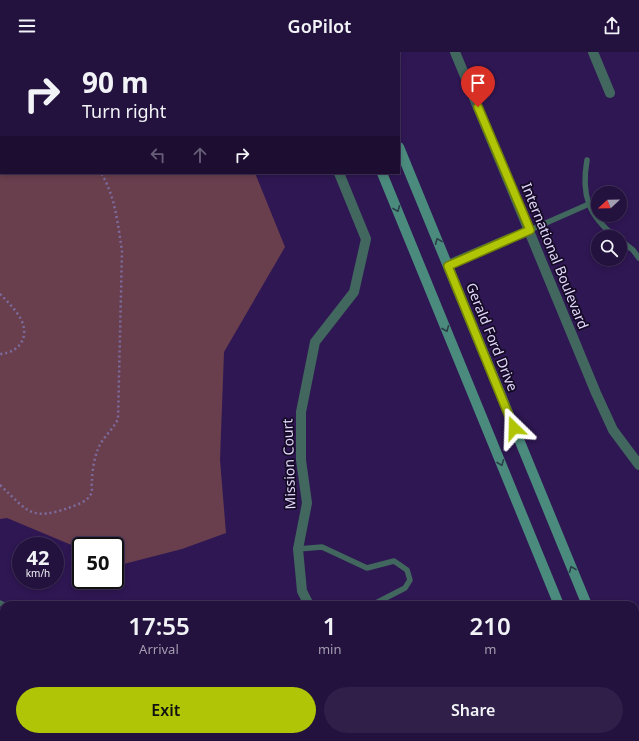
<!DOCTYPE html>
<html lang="en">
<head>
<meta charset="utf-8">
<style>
	body { margin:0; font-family:"Noto Sans",sans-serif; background:#2f1f49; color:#f1f3f6; height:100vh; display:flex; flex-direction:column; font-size:15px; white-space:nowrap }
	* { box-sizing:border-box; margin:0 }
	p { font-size:13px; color:#a39db0 }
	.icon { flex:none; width:22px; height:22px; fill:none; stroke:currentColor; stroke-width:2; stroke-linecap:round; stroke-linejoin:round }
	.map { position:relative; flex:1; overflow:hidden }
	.side { position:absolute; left:0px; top:549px; width:639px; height:140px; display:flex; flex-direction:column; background:#23113e; border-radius:12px 12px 0 0; box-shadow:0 2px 6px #0003,0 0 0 1px #403158 }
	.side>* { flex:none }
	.banner { position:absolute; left:0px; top:0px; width:400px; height:122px; box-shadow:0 2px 6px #0003,0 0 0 1px #403158; background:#23113e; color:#f1f3f6; overflow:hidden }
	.needle { width:26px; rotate:248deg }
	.fabs { position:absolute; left:591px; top:134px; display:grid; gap:8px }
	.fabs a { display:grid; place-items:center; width:36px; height:36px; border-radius:50%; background:#23113e; box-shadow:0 2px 6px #0003,0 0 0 1px #403158; font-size:20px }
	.speed { position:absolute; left:12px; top:485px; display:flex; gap:8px; font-size:20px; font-weight:700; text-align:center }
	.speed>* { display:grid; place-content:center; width:52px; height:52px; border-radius:50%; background:#23113e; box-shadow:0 2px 6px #0003,0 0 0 1px #403158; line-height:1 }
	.speed small { font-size:10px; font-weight:400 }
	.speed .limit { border:2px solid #111; border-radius:6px; background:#fff; color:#111 }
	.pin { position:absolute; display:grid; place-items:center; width:34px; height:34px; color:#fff; margin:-41px -17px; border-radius:50% 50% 50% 0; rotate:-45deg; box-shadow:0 0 4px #0007 }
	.pin .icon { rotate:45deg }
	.me { position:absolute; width:44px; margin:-22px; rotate:338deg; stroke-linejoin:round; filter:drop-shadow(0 0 3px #0008) }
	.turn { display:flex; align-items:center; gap:14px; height:84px; padding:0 16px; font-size:18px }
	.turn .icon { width:52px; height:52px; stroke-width:2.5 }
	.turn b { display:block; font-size:28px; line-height:34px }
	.lanes { display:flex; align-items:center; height:38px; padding:0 16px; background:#0003; justify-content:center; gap:20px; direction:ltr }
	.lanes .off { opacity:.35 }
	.eta { display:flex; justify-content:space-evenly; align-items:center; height:68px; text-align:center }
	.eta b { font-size:24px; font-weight:600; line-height:28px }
	.primary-button { display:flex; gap:8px; margin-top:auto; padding:8px 16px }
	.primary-button a { flex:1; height:46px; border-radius:24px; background:#afc506; color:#111; font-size:16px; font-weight:600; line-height:46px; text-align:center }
	.primary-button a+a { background:#2f1f49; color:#f1f3f6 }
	header { display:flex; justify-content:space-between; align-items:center; height:52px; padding:0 16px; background:#23113e; font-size:18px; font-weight:600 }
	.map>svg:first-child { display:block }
	.green { fill:#693f4e }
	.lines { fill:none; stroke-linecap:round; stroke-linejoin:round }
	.path { stroke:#7d6b9d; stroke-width:2.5; stroke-dasharray:2 3; stroke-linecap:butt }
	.service { stroke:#41675e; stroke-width:5.5 }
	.minor { stroke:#41675e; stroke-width:10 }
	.secondary { stroke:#4b8b7d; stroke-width:10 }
	.oneway { stroke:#2a3e48 }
	.route-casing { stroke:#728004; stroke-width:10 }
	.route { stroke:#afc506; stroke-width:7 }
	.labels { text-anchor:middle; stroke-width:3.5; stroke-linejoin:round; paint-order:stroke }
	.street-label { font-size:14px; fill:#e1d7fc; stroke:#140a24 }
</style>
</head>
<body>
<header><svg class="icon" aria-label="menu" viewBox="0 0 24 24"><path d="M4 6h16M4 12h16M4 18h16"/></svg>GoPilot<svg class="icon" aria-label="share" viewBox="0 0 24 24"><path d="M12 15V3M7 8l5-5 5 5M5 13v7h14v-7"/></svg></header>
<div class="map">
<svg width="639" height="689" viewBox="0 0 639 689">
	<rect width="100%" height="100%" fill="#2f1753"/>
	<!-- green -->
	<polygon class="green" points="0,0 206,0 1,1 1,121 255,121 285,195 224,300 220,408 226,481 182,497 120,513 115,510 115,494 81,494 81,497 7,466 0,467"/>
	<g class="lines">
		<!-- path -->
		<g class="path">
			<polyline points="81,0 81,1"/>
			<path d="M0,242C6,248 12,254 17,261C31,279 24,300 0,302"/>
			<path d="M0,433C28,459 30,470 71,455C77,453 88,449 91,442C93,439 91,434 92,430C92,420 94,407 98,397C102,386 113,378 118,367L122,199C118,173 115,143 101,121"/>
		</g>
		<!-- service -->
		<g class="service">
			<path d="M587,108C581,142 588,164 616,185"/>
			<polyline points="530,178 589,152"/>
			<polyline points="620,188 633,198 639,206"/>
			<polyline points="298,497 322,495 367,516 394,509 407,518 410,528 405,536 372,553"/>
			<polyline points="0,551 4,553"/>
			<polyline points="122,689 123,685"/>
		</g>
		<!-- minor -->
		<g class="minor">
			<polyline points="289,0 290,1"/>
			<polyline points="455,0 596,341 613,378 639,413"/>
			<polyline points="593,0 610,41"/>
			<polyline points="448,213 530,178"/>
			<polyline points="309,553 302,539 298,497 307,451 301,408 301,360 315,290 354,240 366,187 339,121"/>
			<polyline points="635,585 639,584"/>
			<polyline points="0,661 4,663"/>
			<polyline points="50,685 58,689"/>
			<polyline points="389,689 399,685"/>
		</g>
		<!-- secondary -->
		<g class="secondary">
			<polyline points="333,0 333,1"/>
			<polyline points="360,0 360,1"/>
			<polyline points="399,95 587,553"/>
			<polyline points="382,121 559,553"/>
			<polyline points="635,671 639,681"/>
			<polyline points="613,685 615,689"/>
		</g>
	</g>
	<!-- one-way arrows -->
	<defs><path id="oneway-chevron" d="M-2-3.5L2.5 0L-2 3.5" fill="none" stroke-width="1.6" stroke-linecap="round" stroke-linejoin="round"/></defs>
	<g class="oneway">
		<use href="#oneway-chevron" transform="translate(397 157) rotate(68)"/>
		<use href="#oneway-chevron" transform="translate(438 189) rotate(-112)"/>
		<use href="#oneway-chevron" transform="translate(446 277) rotate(68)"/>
		<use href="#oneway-chevron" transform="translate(501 411) rotate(68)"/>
		<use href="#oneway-chevron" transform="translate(572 517) rotate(-112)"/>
	</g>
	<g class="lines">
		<!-- route casing -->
		<g class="route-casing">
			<polyline id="route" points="478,55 530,178 448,214 514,376"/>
		</g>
		<!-- route -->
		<use href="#route" class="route"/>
	</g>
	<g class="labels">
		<!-- street labels -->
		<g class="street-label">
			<text transform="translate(555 204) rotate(68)" y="5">International Boulevard</text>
			<text transform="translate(492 285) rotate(68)" y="5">Gerald Ford Drive</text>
			<text transform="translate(289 412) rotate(-92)" y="5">Mission Court</text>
		</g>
	</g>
</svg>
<div class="fabs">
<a><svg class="needle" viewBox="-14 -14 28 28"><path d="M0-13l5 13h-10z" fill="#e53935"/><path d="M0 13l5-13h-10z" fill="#a39db0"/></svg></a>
<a><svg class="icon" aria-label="search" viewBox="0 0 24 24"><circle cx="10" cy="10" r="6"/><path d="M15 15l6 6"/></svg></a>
</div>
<div class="speed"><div>42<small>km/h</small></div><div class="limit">50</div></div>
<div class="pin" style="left:478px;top:55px;background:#d93025"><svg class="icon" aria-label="arrive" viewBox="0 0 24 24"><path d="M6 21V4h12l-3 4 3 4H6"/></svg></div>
<svg class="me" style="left:514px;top:376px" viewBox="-20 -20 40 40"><path d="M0-17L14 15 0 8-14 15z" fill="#afc506" stroke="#fff" stroke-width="4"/></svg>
<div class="banner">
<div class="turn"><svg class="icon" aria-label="right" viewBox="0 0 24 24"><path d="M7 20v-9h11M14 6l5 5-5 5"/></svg><div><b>90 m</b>Turn right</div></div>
<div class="lanes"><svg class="icon off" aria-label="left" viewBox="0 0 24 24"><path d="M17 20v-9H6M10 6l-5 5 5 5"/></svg><svg class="icon off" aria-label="ahead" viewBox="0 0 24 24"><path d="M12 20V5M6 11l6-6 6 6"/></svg><svg class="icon" aria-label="right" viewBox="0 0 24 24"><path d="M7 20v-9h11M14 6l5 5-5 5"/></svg></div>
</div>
<section class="side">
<div class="eta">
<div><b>17:55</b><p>Arrival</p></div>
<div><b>1</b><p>min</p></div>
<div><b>210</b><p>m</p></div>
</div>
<div class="primary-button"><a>Exit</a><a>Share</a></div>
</section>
</div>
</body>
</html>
